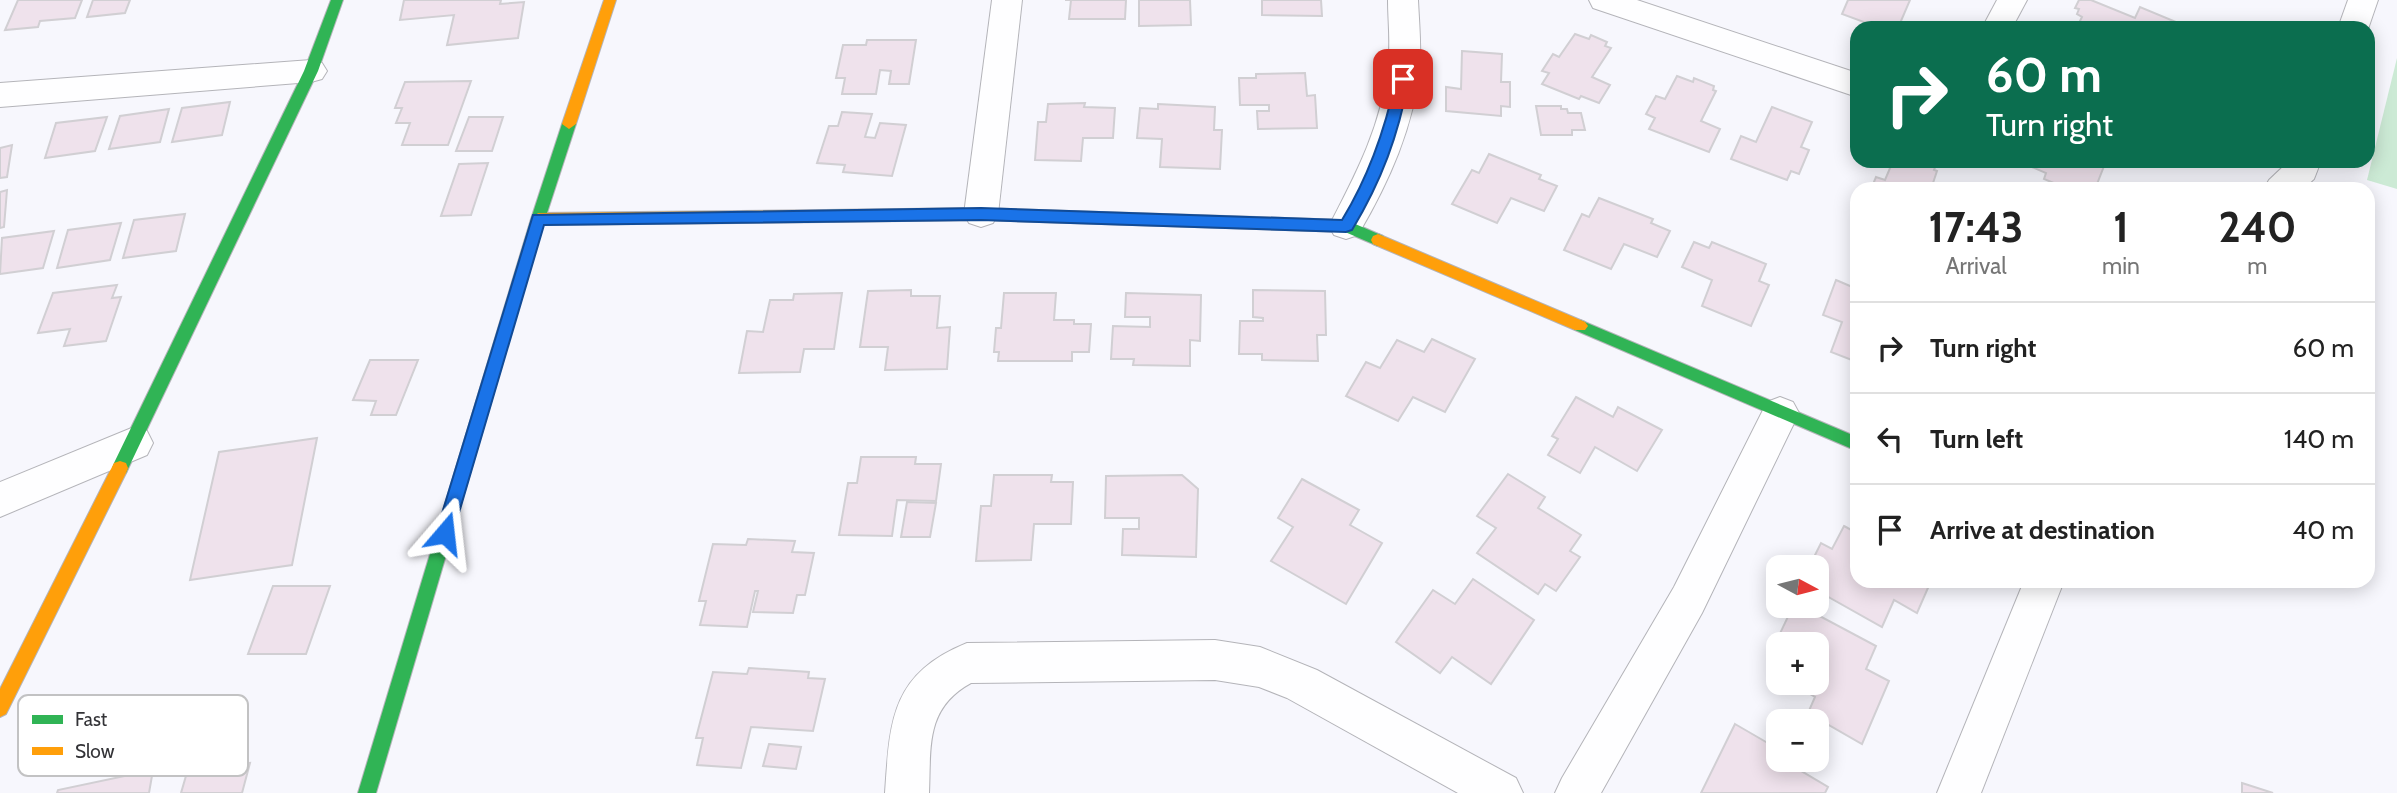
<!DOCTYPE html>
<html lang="en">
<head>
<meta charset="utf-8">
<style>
	body { margin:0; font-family:Cabin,sans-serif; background:#f6f6f6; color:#222; height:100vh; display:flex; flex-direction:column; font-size:26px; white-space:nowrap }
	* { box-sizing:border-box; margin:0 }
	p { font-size:23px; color:#767676 }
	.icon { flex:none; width:38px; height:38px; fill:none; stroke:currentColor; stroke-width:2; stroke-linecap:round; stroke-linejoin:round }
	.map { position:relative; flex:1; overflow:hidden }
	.sheet { position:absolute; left:1850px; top:182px; width:525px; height:406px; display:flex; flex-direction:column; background:#fff; border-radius:21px; box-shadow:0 4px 18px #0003 }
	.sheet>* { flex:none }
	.top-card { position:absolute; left:1850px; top:21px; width:525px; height:147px; border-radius:21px; box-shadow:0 4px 18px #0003; background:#0b6e4f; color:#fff; overflow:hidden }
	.needle { width:46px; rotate:97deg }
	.controls { position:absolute; left:1766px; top:555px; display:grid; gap:14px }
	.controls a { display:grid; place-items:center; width:63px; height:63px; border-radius:14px; background:#fff; box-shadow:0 4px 18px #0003; font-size:35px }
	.pin { position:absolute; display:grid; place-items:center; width:60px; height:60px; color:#fff; margin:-30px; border-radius:14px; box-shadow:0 4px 10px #0006 }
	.me { position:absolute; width:77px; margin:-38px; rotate:17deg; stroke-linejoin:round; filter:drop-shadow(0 0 5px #0008) }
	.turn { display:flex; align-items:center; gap:24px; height:147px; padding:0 21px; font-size:32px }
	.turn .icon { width:91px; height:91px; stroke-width:2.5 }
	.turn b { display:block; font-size:49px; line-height:60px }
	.eta { display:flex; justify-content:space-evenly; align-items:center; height:119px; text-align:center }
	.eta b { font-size:42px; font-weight:700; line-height:49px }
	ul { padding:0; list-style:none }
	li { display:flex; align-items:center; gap:21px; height:91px; padding:0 21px; border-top:2px solid #e0e0e0 }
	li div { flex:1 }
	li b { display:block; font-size:26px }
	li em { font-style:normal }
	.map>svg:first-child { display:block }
	.green { fill:#ccead5 }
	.building { fill:#efe2ec; stroke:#d1cfd3; stroke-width:2 }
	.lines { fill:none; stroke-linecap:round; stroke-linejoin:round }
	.street-casing { stroke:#b4b4b9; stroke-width:2 }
	.fast-casing { stroke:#b4b4b9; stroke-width:2 }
	.slow-casing { stroke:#b4b4b9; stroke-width:2 }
	.street { fill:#fefeff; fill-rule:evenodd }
	.fast { fill:#30b455; fill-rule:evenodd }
	.slow { fill:#ff9f0a; fill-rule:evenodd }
	.route { fill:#1a73e8; stroke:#114b97; stroke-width:2 }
	.key { fill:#fff; stroke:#c2c2c3; stroke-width:2 }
	.key-label { font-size:19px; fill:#333337 }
</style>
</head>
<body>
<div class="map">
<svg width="2397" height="793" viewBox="0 0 2397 793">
	<rect width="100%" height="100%" fill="#f7f7fd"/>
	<!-- green -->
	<polygon class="green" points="2397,58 2397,189 2367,180"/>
	<!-- building -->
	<g class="building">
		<polygon points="18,0 82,0 75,18 40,21 38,27 5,30"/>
		<polygon points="93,0 130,0 125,13 87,17"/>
		<polygon points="404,0 501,0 500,4 524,2 518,38 447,45 454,15 400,20"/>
		<polygon points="1065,0 1126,0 1125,19 1069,19 1071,0"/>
		<polygon points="1139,0 1190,0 1191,25 1139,26"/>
		<polygon points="1262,0 1321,0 1322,16 1262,15"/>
		<polygon points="1848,0 1910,0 1898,28 1880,28 1842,14"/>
		<polygon points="2079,0 2091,0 2135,18 2140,7 2176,22 2173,28 2090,28 2079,23 2082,17 2077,14 2079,9 2075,8"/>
		<polygon points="1575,34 1589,39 1591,35 1607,42 1605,46 1611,48 1592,77 1610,85 1599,103 1581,96 1579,99 1542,84 1549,73 1542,71 1553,54 1559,57"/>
		<polygon points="867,40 916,40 909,84 889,84 891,71 880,70 876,94 842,94 845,78 836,78 843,45 866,45"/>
		<polygon points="1462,51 1502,54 1501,82 1510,82 1510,107 1501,106 1501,116 1446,111 1446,87 1461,89"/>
		<polygon points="1305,73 1307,96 1315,95 1317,128 1258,129 1257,111 1269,111 1269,105 1240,105 1239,78 1256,78 1256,74"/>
		<polygon points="1677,76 1693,82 1694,78 1714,86 1713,90 1716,91 1701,121 1720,129 1709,152 1649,129 1655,118 1646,114 1656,96 1665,99"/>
		<polygon points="471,81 448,145 402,145 410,123 396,123 402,108 395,108 405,82"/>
		<polygon points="230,102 222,135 172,142 182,108"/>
		<polygon points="1085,103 1084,107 1115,108 1113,138 1083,138 1081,161 1035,160 1038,122 1046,122 1048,104"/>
		<polygon points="1158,104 1215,107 1214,130 1222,130 1220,169 1160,167 1162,139 1137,138 1140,108 1158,109"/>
		<polygon points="1536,106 1561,106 1561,109 1567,109 1568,113 1581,113 1585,130 1572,130 1572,135 1541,135"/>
		<polygon points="1772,107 1812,122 1801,147 1809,150 1799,174 1791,171 1787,180 1731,159 1741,136 1756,142"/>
		<polygon points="169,109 160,142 109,149 120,116"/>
		<polygon points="842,112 872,114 865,137 875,138 880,123 906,125 892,176 843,172 845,165 817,163 829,126 838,126"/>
		<polygon points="107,117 95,151 45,158 56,123"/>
		<polygon points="469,117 503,117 492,151 456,151"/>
		<polygon points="12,145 7,177 0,178 0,148"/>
		<polygon points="1489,154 1541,175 1539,179 1557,186 1544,211 1511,198 1497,223 1452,204 1472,170 1479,173"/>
		<polygon points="1893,161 1924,161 1936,165 1934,170 1937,171 1931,189 1871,189 1876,177 1885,180"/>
		<polygon points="2018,161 2106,161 2095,189 2075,185 2074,189 2068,189 2044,179 2046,173"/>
		<polygon points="488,163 471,215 441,216 459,164"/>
		<polygon points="7,190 4,227 0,228 0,192"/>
		<polygon points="1599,198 1653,219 1651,223 1670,231 1657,257 1624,244 1611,269 1564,250 1582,214 1589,217"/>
		<polygon points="185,214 176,251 123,258 134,220"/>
		<polygon points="121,223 110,260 57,268 68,230"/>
		<polygon points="54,231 43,268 0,274 2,238"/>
		<polygon points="1694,242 1709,248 1712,242 1766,264 1759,281 1769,285 1751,326 1702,306 1712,280 1682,267"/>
		<polygon points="1836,280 1857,289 1857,362 1831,352 1842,322 1823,315"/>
		<polygon points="117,285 112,298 121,297 106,341 64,346 70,329 38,333 53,293"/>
		<polygon points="911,290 911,296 940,296 937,328 950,327 947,369 885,370 888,347 860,347 868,291"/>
		<polygon points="1253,290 1325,291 1326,335 1317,335 1318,361 1262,360 1262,354 1239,354 1240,321 1263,321 1263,318 1253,317"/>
		<polygon points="842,293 834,349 804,349 800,372 739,373 747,331 763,332 770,300 793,300 794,294"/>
		<polygon points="1004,293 1056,293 1054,320 1074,320 1074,324 1091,324 1089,352 1072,352 1072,361 998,361 999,352 994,352 996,328 1001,328"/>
		<polygon points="1126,293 1201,295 1200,341 1190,340 1190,366 1133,365 1134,359 1111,359 1113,326 1150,327 1150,317 1125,317"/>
		<polygon points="1432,339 1475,359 1445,412 1413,397 1398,421 1346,396 1366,362 1380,368 1397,340 1424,352"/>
		<polygon points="370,360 418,360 396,415 371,415 376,401 353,400"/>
		<polygon points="1576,397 1613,417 1618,407 1662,430 1637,471 1595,447 1580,473 1548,455 1558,439 1552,436"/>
		<polygon points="317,438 292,565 190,580 219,452"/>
		<polygon points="861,457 916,457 915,464 941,464 936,501 897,500 892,536 839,535 848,483 857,483"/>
		<polygon points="1508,474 1545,497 1538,508 1581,535 1570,551 1580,557 1556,591 1545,584 1538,594 1477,553 1496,528 1477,516"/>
		<polygon points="994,475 1052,475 1051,482 1073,482 1071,524 1034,524 1031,560 976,561 981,506 991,506"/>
		<polygon points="1182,475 1198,489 1196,557 1122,555 1123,529 1139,529 1139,518 1105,518 1106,476"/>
		<polygon points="1302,479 1359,510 1350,525 1382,543 1346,604 1271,561 1293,527 1278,518"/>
		<polygon points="907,502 936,503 930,537 901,537"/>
		<polygon points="1844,526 1857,533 1857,581 1931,581 1917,613 1894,600 1882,627 1816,590 1816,567 1809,567 1821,543 1832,549"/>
		<polygon points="748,539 795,541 792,552 814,553 805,595 797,595 793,613 753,612 758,591 755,591 747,627 700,625 706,601 699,601 713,544 746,545"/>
		<polygon points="1473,579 1534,620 1491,684 1452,657 1440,673 1396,642 1433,590 1455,604"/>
		<polygon points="273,586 330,586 306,654 248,654"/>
		<polygon points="1793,606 1801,606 1876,646 1866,669 1889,681 1862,744 1808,713 1815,697 1790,682 1816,682 1816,644 1776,642"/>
		<polygon points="749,668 809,672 808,678 825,679 813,731 751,727 741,768 697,765 703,738 696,738 713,672 747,674"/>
		<polygon points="1735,724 1778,749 1778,760 1796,760 1793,766 1828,787 1825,793 1701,793"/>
		<polygon points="769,744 801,747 796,769 763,766"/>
		<polygon points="250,763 242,793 181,793 188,769"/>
		<polygon points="153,770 149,793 57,793 58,790"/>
		<polygon points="2242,783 2273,793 2242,793"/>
	</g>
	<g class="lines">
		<!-- street casing -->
		<g class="street-casing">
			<g id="street">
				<polygon points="992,0 1022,0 998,214 993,223 981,227 969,223 964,214"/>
				<path d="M1388,0H1418C1419,21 1421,43 1420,65C1414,127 1389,182 1358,235L1346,239L1334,235L1329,226C1356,174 1382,125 1388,65C1391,43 1388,22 1388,0Z"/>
				<polygon points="1589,0 1637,0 1857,73 1857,97 1593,8"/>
				<polygon points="1997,0 2027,0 2012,28 1982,28"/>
				<polygon points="2348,0 2378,0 2368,29 2338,28"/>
				<polygon points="311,60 322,63 327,71 322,79 311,82 0,107 0,83"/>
				<polygon points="2289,161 2321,161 2314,179 2303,189 2264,189 2269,180"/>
				<polygon points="1780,397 1793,402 1799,413 1702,613 1601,793 1555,793 1562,778 1674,587 1767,402"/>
				<polygon points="134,427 147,431 153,443 147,455 0,517 0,482"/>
				<polygon points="2024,581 2064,581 1981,793 1937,793"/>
				<path d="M1215,640L1260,647L1317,670L1516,778L1523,793H1458L1287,698L1259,687L1215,680L971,683C925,708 931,747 929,793H885C890,720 891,674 967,643Z"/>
			</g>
		</g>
		<!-- fast casing -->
		<g class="fast-casing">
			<g id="fast">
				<polygon points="331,0 343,0 318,71 126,473 120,475 114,473 112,468 114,463 304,71"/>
				<polygon points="569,119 576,124 545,219 376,793 358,793 531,219 562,124"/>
				<polygon points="981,208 1346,220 1383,236 1385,240 1378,246 1345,232 981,220 825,222 818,216 825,210"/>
				<polygon points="1580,320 1857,437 1857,451 1575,330 1572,326 1575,322"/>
			</g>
		</g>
		<!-- slow casing -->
		<g class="slow-casing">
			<g id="slow">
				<polygon points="604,0 616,0 576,124 569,129 562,124"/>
				<polygon points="825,210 832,216 825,222 538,225 531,219 538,213"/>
				<polygon points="1378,234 1585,322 1588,326 1585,330 1575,330 1373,244 1371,240 1373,236"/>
				<polygon points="120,461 126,463 128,468 126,473 6,714 0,717 0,689 114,463"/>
			</g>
		</g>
		<!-- street -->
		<use href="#street" class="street"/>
		<!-- fast -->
		<use href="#fast" class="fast"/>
		<!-- slow -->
		<use href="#slow" class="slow"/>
	</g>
	<!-- route -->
	<path class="route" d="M1403,74L1409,79C1398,136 1382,180 1352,230L1346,232L981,220L544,225L453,533L451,538L445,540L439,538L436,533L533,215L981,208L1342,220C1369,176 1385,130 1396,79Z"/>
	<!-- legend -->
	<rect x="18" y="695" width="230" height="81" rx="10" class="key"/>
	<rect x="32" y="715" width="31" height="9" fill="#30b455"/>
	<rect x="32" y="747" width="31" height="8" fill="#ff9f0a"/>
	<g class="key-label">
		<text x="75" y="726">Fast</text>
		<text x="75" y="758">Slow</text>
	</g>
</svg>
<div class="controls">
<a><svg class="needle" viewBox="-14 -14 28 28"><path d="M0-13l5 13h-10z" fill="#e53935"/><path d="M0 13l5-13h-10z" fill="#767676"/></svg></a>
<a>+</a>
<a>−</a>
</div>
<div class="pin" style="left:1403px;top:79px;background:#d93025"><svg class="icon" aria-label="arrive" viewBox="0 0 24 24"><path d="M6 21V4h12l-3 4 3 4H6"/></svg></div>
<svg class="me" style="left:445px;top:533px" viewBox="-20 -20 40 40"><path d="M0-17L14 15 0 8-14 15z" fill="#1a73e8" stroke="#fff" stroke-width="4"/></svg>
<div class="top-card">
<div class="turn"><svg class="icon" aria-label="right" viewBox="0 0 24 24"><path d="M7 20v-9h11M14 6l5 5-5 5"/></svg><div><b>60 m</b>Turn right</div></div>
</div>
<section class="sheet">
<div class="eta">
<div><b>17:43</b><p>Arrival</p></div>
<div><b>1</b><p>min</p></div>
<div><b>240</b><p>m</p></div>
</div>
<ul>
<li><svg class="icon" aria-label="right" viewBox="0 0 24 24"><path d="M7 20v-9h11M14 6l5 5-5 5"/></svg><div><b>Turn right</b></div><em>60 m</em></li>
<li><svg class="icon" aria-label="left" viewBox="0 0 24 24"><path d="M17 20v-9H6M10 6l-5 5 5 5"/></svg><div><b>Turn left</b></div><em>140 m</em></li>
<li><svg class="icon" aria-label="arrive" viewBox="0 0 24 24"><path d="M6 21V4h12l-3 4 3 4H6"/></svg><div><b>Arrive at destination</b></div><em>40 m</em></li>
</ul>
</section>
</div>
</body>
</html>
